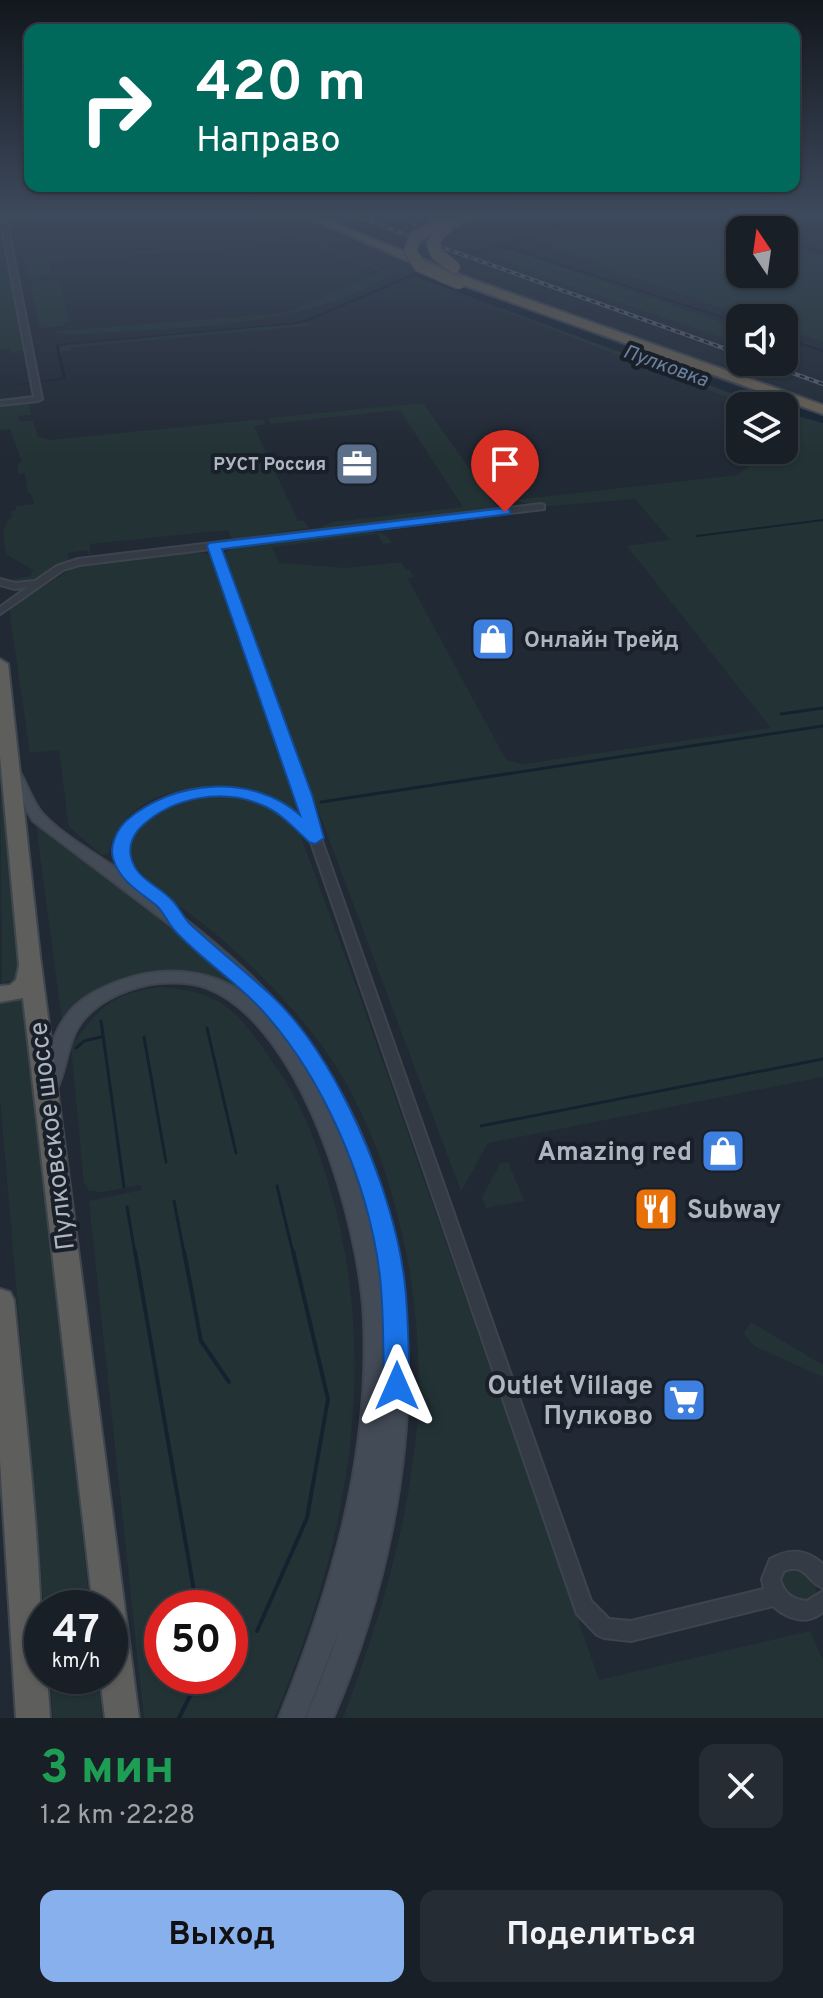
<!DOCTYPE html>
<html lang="ru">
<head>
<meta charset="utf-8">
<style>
	body { margin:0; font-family:Overpass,sans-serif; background:#262c33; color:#f1f3f6; height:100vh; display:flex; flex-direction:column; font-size:30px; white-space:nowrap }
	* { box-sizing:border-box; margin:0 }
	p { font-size:26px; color:#9fa2a7 }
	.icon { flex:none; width:44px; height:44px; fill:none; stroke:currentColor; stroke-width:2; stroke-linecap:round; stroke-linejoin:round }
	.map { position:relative; height:1718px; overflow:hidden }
	.side { display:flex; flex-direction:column; background:#191f27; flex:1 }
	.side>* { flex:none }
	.top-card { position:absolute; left:24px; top:24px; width:776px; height:168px; border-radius:16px; box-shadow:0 2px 6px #0004,0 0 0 2px #373d44; background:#00695c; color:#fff; overflow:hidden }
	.needle { width:52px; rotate:347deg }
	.buttons { position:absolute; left:726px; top:216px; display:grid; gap:16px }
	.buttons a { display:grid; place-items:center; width:72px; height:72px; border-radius:16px; background:#191f27; box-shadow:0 2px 6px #0004,0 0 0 2px #373d44; font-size:40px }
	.speed { position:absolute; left:24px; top:1590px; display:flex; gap:16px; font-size:40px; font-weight:700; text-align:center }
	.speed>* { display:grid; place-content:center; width:104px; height:104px; border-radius:50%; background:#191f27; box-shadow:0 2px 6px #0004,0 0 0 2px #373d44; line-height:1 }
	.speed small { font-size:20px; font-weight:400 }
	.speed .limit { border:12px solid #d22; background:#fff; color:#111 }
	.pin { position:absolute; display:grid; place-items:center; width:68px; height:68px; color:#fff; margin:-82px -34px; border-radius:50% 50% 50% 0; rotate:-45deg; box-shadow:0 0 8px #0007 }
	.pin .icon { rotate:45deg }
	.me { position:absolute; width:88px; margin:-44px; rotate:0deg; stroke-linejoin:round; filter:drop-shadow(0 0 6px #0008) }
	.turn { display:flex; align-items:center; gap:28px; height:168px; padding:0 40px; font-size:36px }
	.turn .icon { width:104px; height:104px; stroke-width:2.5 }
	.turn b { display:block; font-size:56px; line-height:68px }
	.round { display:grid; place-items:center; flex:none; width:84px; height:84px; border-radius:16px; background:#262c33 }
	.overview { display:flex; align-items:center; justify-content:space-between; height:136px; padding:0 40px }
	h1 { font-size:48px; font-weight:700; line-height:60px; color:#1e9e55 }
	.action { display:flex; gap:16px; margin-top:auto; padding:16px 40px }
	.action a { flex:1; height:92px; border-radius:16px; background:#88b0ed; color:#111; font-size:32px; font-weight:700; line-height:92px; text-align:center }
	.action a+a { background:#262c33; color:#f1f3f6 }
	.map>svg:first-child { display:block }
	.green { fill:#233335; fill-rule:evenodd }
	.water { fill:#162130 }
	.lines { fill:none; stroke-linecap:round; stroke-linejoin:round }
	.stream-far2 { stroke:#162130; stroke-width:2 }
	.stream-far1 { stroke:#162130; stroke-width:3 }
	.stream { stroke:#162130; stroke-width:4 }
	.river { fill:#162130; fill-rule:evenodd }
	.minor-casing { stroke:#3e444e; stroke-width:4 }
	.secondary-casing { stroke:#3e444e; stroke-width:4 }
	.trunk-casing { stroke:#3f464f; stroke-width:4 }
	.motorway-casing { stroke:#3f464f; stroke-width:4 }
	.minor { fill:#343b45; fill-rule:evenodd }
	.secondary { fill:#434b57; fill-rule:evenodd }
	.trunk { fill:#5e5e5c; fill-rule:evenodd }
	.motorway { fill:#6a6152; fill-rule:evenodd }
	.rail-casing { stroke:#575f6c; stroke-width:4 }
	.rail { stroke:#1a2029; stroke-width:2; stroke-dasharray:5; stroke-linecap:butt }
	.motorway-bridge-casing { stroke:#3f464f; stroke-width:14; stroke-linecap:butt }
	.motorway-bridge { stroke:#6a6152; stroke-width:12 }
	.route { fill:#1a73e8; stroke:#114b97; stroke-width:2 }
	.labels { text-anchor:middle; stroke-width:8; stroke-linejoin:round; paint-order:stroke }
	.far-poi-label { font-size:18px; font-weight:bold; fill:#afb6c2; stroke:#1a2029; text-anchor:end }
	.far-water-label { font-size:20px; font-style:italic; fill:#6a819e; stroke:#1a2029 }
	.poi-label { font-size:22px; font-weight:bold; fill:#afb6c2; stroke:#1a2029; text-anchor:start }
	.near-street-label { font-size:26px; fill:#afb6c2; stroke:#1a2029 }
	.near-poi-label { font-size:26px; font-weight:bold; fill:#afb6c2; stroke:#1a2029; text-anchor:end }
</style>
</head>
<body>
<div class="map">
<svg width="823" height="1718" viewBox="0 0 823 1718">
	<rect width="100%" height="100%" fill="#212934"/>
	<!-- green -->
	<g class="green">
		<path d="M226,213H290L355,240L326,247L394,273C297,332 179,326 70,335L47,332L285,313L381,272L302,242L49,263L51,276L27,278L23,258L296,239Z"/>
		<polygon points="564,213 758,213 776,230 740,230 740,274 784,274 784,237 807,253 823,257 823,342 784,329 784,318 750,318 536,243 564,218"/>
		<polygon points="0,229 25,350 11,353 10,349 0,350"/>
		<polygon points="511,249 740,329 740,344 485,256"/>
		<polygon points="52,280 63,283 61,289 70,322 64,322 64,326 40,328 30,281"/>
		<polygon points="503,308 768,406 750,406 499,309"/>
		<polygon points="308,322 308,326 70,348 70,351 56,352 62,346"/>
		<polygon points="423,403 497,508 319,528 333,522 463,507 400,410 271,424 268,418"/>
		<path d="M29,404L31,415L18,416L19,421H33L38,437L51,440L263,419L265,424L254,426L298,521H304L309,528L232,539L228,530L90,544L91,555L86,550L67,553L69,560C50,571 34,583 11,584L10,580L30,576L33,570L7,555C4,542 0,526 12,517L11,511L16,510V506L34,504L31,494L28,493L25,473L18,474V464L22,462L10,429L0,430V406Z"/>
		<path d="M784,412L823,423V1077L488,1143L461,1191L222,554L235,547L369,532C380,532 386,533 392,543L383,544L377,534L272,547L280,563L346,568L401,562L406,570H410L414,577L408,579L506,760L523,764L771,728L627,546L670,540L635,499L539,507L514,500L738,475L770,450H784Z"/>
		<path d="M194,552L212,555L308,821L304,822C294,812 283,801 270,796C216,775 122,786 109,853L102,855L69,827L59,750L30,753L9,607L75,567Z"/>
		<polygon points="0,739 19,972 16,979 2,983"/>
		<path d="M229,794C262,800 282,810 301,837L360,997L599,1680L810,1631L823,1660V1718H343C377,1628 406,1534 416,1437C429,1306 395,1134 310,1030C281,994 248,961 212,931C191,913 165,898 146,878C139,870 134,862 126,855C128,847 129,838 133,830C147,800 201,795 229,794Z"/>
		<path d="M36,825C119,887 212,945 278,1026C371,1139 401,1301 386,1444C380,1492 369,1540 356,1586C344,1631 332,1675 313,1718H306C326,1675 338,1632 349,1586C369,1504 385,1431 382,1346C379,1237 348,1128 284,1039C268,1017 249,993 223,981C203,971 180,971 158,973C119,978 89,992 62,1020Z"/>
		<path d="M160,987C226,992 238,1013 274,1064C304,1105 321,1154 334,1203C380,1379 344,1553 274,1718H144L89,1201L142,1190L140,1185L103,1192L89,1191L84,1183L71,1046C100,1007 111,994 160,987ZM162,1608H230V1676H162Z"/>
		<polygon points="24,996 90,1608 44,1608 0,1098 0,1002"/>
		<polygon points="508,1162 524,1201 486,1208 482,1197 500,1164"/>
		<polygon points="751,1322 823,1365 823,1377 754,1346 744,1333"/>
		<path d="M792,1568C806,1569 817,1579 816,1594L808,1603L789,1601L778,1578L786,1569Z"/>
		<polygon points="50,1676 98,1676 102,1718 53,1718"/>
	</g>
	<!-- water -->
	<polygon class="water" points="560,213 562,217 537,237 447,261 312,320 297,324 58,345 66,379 0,387 63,378 56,345 62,344 292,323 310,318 447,259 534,236"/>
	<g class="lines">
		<!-- stream-far2 -->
		<g class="stream-far2">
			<polyline points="768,213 798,245 823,253"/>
			<polyline points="20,218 32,213"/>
			<polyline points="503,246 740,323"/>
			<polyline points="784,338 823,351"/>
			<polyline points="697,536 823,520"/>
		</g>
		<!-- stream-far1 -->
		<g class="stream-far1">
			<polyline points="781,714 823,708"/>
			<polyline points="321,802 823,726"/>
			<polyline points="101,1021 124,1187"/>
			<polyline points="207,1028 236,1153"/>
			<polyline points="144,1037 166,1162"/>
			<polyline points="76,1048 84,1041 101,1037"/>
			<polyline points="481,1126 823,1059"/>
			<polyline points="277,1186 293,1253"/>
			<polyline points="174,1201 184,1253"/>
			<polyline points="127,1207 135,1253"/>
		</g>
		<!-- stream -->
		<g class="stream">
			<polyline points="135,1251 197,1608"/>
			<polyline points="184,1251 201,1341 229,1382"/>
			<polyline points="257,1631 307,1518 328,1399 293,1251"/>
			<polyline points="179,1718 200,1676"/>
		</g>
		<!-- river -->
		<polygon class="river" points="418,271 783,404 823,415 823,423 784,412 784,406 766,406 414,276 414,272"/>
		<!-- minor casing -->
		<g class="minor-casing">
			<g id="minor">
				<polygon points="9,222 12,224 8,228 42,399 38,401 0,405 0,401 34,397 2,228"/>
				<path d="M541,504L544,505V509L219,548L309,795L321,838L591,1601L609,1619L631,1621L764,1589L762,1579L770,1559C790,1548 806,1549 823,1564V1588C807,1582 806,1562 784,1571L780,1579C784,1593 792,1600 807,1601L823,1591V1612C807,1626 787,1619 773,1606L631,1641L604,1638L597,1635L577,1614L310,839C293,824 276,807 254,800C217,788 173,795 143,820C132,830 124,844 128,859C134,884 167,897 181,918L175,922C165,918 157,905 148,898C136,888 122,877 117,862C103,822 162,795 192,790C216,786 242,788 264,796C280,802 293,812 305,823L297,795L211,549L79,565L63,570L0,614V607L28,587L15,589L0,585V579L15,583L35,581L57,566L78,559Z"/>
			</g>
		</g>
		<!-- secondary casing -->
		<g class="secondary-casing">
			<path id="secondary" d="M11,765L16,766C26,780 31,800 42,813C60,833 88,849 110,864C158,898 206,933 248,973C453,1168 437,1477 333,1718H306C318,1688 330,1659 340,1628L305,1718H279C331,1590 370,1459 364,1320C360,1226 304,1026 207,988C192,982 175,982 159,983C133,986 102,998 84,1019C66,1040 68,1068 56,1091L49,1093L42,1091L40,1086C47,1059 53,1028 74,1007C86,995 101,988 117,982C169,962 226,970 265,1012L236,982L181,933L33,821L4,769ZM314,1081C339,1123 359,1171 369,1218L346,1149Z"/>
		</g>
		<!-- trunk casing -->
		<g class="trunk-casing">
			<g id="trunk">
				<polygon points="8,213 21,213 0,223 0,216"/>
				<polygon points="0,659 8,664 40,956 139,1718 105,1718 100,1676 110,1676 110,1608 93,1608 23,998 0,1002 0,986 10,985 16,980 19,965 0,756"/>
				<path d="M0,1289L10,1292L14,1300C26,1425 42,1550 42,1676H47L50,1718H16L0,1460Z"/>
			</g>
		</g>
		<!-- motorway casing -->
		<g class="motorway-casing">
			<g id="motorway">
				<polygon points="297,213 311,213 471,279 823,405 823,414 463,285"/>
				<polygon points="470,213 484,213 452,228 443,226"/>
			</g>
		</g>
		<!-- minor -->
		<use href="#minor" class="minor"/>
		<!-- secondary -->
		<use href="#secondary" class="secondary"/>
		<!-- trunk -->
		<use href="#trunk" class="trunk"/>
		<!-- motorway -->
		<use href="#motorway" class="motorway"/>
		<!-- rail casing -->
		<g class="rail-casing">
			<g id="rail">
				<polyline points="346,213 740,354"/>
				<polyline points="400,213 428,236"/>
				<polyline points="762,362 823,384"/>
			</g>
		</g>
		<!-- rail -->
		<use href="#rail" class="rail"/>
		<!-- motorway-bridge casing -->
		<g class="motorway-bridge-casing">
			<g id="motorway-bridge">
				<polyline points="439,224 415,237 410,251 420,266 459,283"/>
				<polyline points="448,226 438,234 433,245 437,254 454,267"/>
			</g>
		</g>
		<!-- motorway-bridge -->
		<use href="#motorway-bridge" class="motorway-bridge"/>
	</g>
	<!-- sky -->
	<linearGradient id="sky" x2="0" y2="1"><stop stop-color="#12171d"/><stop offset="0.47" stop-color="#3d495c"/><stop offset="1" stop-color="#3d495c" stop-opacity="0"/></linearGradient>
	<rect width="823" height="454" fill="url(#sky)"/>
	<!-- route -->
	<path class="route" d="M505,508L510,509V514L222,549L312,795L324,838L315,844L309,842C295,829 280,812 262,805C222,788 174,797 143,825C134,833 128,845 131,857C136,879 158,885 172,900C179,907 183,917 190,924C217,949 245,971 272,996C337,1057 393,1190 404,1277C409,1313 408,1350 410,1386L406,1394L397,1398L388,1394L384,1386C383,1350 384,1313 380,1277C369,1184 324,1077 260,1008C234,980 201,959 175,931C168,923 164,913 157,906C140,892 119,881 113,858C109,845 118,828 127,820C174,780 252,773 300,815L207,546L209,543Z"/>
	<!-- icons -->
	<defs>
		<g id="office-square" transform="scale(2.3)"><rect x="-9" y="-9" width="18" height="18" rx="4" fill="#5c6f8a" stroke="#1a2029"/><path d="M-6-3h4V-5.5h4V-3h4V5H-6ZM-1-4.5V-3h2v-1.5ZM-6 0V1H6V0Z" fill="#fff"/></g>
		<g id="shop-square" transform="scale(2.3)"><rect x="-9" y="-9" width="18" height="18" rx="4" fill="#3f7fe0" stroke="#1a2029"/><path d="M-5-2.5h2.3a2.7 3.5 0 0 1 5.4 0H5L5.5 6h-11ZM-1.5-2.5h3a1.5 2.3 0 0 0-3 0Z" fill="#fff"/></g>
		<g id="restaurant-square" transform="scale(2.3)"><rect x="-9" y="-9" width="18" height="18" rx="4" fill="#e8710a" stroke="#1a2029"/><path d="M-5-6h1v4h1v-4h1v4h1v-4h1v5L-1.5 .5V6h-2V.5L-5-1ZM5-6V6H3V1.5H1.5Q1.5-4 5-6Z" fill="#fff"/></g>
		<g id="supermarket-square" transform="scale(2.3)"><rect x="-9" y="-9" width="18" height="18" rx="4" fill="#3f7fe0" stroke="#1a2029"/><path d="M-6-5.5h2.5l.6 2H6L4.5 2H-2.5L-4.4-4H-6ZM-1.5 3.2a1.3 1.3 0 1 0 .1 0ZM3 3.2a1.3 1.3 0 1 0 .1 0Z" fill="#fff"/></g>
	</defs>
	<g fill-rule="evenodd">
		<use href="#office-square" x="357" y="464"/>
		<use href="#shop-square" x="493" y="639"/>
		<use href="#shop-square" x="723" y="1151"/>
		<use href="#restaurant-square" x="656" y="1209"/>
		<use href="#supermarket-square" x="684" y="1400"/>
	</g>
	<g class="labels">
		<!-- far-poi labels -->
		<g class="far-poi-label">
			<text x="326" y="470">РУСТ Россия</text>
		</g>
		<!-- far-water labels -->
		<g class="far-water-label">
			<text transform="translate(666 365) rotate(20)" y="7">Пулковка</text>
		</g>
		<!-- poi labels -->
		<g class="poi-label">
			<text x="524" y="647">Онлайн Трейд</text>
		</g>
		<!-- near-street labels -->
		<g class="near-street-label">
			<text transform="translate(51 1136) rotate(-97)" y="9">Пулковское шоссе</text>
		</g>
		<!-- near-poi labels -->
		<g class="near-poi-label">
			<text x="692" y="1160">Amazing red</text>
			<text x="687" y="1218" text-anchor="start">Subway</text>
			<text x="653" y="1394">Outlet Village<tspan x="653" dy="30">Пулково</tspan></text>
		</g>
	</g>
</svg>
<div class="buttons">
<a><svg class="needle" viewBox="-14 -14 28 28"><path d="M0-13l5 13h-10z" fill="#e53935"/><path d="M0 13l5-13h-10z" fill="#9fa2a7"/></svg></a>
<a><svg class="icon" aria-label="sound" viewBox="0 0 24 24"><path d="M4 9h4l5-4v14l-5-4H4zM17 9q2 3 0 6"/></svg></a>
<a><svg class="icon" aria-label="layers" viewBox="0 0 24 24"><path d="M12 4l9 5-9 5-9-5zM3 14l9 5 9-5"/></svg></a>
</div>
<div class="speed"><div>47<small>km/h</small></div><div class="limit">50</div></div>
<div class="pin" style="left:505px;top:512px;background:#d93025"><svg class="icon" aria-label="arrive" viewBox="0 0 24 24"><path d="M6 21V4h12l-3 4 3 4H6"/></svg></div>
<svg class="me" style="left:397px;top:1386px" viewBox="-20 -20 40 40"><path d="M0-17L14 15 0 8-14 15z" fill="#1a73e8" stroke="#fff" stroke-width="4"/></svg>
<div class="top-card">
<div class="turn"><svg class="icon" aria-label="right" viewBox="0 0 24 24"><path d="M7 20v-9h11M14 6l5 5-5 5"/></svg><div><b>420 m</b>Направо</div></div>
</div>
</div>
<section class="side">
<div class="overview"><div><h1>3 мин</h1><p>1.2 km · 22:28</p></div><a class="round"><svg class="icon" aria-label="close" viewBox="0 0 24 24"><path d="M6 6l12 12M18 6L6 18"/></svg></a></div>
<div class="action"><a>Выход</a><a>Поделиться</a></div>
</section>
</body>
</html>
